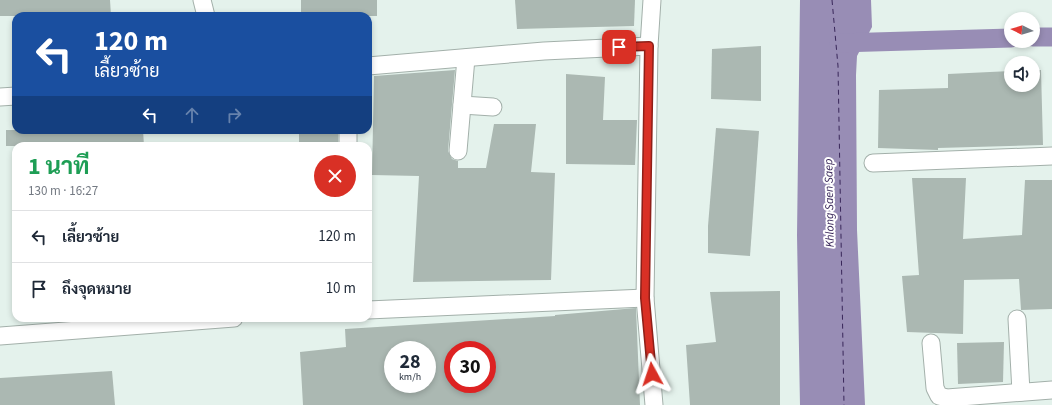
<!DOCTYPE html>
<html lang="th">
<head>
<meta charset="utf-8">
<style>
	body { margin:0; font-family:"Source Sans 3",Sarabun,sans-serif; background:#f2f2f3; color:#1f2937; height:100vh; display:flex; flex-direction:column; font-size:15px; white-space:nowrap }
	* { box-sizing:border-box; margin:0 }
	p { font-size:13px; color:#747a83 }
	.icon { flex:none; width:22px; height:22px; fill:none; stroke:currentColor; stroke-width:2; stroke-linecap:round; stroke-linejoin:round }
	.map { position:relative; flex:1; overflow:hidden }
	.details { position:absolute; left:12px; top:142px; width:360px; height:180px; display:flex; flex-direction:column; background:#fff; border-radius:12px; box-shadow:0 2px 6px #0003 }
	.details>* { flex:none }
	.banner { position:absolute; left:12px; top:12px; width:360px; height:122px; border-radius:12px; box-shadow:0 2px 6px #0003; background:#1a4fa0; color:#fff; overflow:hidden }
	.needle { width:26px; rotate:275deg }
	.tools { position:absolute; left:1004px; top:12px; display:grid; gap:8px }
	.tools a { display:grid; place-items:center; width:36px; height:36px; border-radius:50%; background:#fff; box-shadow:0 2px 6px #0003; font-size:20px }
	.speed { position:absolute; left:384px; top:341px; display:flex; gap:8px; font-size:20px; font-weight:700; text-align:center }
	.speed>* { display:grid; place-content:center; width:52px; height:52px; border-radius:50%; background:#fff; box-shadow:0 2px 6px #0003; line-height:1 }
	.speed small { font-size:10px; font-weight:400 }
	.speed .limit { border:6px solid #d22; background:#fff; color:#111 }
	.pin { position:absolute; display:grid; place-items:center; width:34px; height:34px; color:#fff; margin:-17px; border-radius:8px; box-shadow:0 2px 6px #0006 }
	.me { position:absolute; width:44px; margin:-22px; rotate:355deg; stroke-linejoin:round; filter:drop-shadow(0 0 3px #0008) }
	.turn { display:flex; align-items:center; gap:14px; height:84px; padding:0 16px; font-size:18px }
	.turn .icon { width:52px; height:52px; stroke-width:2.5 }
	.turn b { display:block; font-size:28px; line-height:34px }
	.lanes { display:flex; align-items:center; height:38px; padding:0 16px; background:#0003; justify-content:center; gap:20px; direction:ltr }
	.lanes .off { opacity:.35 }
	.round { display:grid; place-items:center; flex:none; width:42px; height:42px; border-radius:21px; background:#f2f2f3 }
	.summary { display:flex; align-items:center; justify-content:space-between; height:68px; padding:0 16px }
	h1 { font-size:24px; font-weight:700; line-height:30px; color:#1e9e55 }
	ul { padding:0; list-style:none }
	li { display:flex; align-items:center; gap:12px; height:52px; padding:0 16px; border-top:1px solid #e0e1e3 }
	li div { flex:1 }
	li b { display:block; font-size:15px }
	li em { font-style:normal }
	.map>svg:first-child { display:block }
	.water { fill:#988db5 }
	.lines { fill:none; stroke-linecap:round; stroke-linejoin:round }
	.canal { stroke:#988db5; stroke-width:19 }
	.ferry { stroke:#382659; stroke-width:1; stroke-dasharray:5 4; stroke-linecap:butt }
	.building { fill:#abb8b2; fill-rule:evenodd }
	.street-casing { stroke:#a3b0aa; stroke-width:19 }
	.street { stroke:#fff; stroke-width:17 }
	.route-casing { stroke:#8d1f18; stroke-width:10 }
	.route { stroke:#d93025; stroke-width:7 }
	.labels { text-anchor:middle; stroke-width:4; stroke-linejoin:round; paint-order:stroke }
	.water-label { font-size:12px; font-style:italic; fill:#382659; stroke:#fff }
</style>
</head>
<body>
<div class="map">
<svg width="1052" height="405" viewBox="0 0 1052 405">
	<rect width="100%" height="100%" fill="#e4f2ec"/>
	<!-- water -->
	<polygon class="water" points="800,0 871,0 872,27 857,56 856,75 857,230 865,405 800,405 797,235"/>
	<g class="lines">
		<!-- canal -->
		<g class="canal">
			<polyline points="1033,37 1052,37"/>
			<polyline points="839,43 1011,38"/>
		</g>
		<!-- ferry -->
		<polyline class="ferry" points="832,0 838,66 844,405"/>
	</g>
	<!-- building -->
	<g class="building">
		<polygon points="0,0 110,0 111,16 0,16"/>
		<rect x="301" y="0" width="76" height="16"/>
		<polygon points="515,0 635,0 634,26 517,29"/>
		<polygon points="761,46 761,101 711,99 712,49"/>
		<polygon points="455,70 448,151 452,159 458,161 458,168 486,168 494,124 536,124 531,172 555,173 551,280 413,282 419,176 372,175 374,76"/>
		<polygon points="1033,70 1041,70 1043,145 938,148 938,150 878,148 879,90 948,88 948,74 1011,71 1011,85 1033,85"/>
		<polygon points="566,74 605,77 603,120 637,120 635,165 566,164"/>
		<polygon points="716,128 759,131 750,256 708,253 708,226"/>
		<polygon points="6,130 143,130 144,146 6,146"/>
		<rect x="299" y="130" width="39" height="16"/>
		<polygon points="912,178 966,178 963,239 1022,235 1025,180 1052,180 1052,309 1021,310 1019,279 964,280 963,334 907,332 902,276 919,275"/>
		<polygon points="780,291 780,405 690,405 686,345 716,342 710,292"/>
		<path d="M636,308L640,405H303L300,352L346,347L345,329L555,316V315ZM393,350H427V384H393ZM453,350H487V384H453Z"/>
		<polygon points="1004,342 1003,382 958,384 957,343"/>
		<polygon points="112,371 115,405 0,405 0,378"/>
	</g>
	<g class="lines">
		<!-- street casing -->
		<g class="street-casing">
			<g id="street">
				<polyline points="202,0 206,16"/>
				<polyline points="652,0 649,46 645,298 654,405"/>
				<polyline points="368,66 544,51 649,46"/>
				<polyline points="0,97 16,96"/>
				<polyline points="462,105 493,107"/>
				<polyline points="348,146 348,130"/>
				<polyline points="458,151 466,58"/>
				<polyline points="873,163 1052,156"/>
				<polyline points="368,310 645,298"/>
				<polyline points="1017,319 1021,392"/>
				<polyline points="0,336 234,318"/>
				<polyline points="931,343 935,388 939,396 947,398 1052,390"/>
			</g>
		</g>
		<!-- street -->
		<use href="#street" class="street"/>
	</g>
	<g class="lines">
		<!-- route casing -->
		<g class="route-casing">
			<polyline id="route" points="619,47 649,46 645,298 652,374"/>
		</g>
		<!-- route -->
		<use href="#route" class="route"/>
	</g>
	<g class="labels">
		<!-- water labels -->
		<g class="water-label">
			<text transform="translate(829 203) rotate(-91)" y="4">Khlong Saen Saep</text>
		</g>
	</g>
</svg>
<div class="tools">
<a><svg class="needle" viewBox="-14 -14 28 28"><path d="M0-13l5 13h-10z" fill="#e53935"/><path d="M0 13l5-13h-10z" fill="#747a83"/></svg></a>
<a><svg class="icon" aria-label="sound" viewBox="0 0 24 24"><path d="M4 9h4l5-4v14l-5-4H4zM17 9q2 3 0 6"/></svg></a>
</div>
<div class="speed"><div>28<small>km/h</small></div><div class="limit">30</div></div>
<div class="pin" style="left:619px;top:47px;background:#d93025"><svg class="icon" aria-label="arrive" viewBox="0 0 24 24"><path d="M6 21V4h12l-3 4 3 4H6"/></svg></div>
<svg class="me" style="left:652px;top:374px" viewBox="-20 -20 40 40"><path d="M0-17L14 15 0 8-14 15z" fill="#d93025" stroke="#fff" stroke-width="4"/></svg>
<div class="banner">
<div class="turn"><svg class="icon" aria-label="left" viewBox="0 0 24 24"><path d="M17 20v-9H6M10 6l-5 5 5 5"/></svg><div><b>120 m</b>เลี้ยวซ้าย</div></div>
<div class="lanes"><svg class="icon" aria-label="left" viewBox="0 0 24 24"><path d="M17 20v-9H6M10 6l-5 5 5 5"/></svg><svg class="icon off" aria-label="ahead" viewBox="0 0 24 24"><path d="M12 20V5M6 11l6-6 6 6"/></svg><svg class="icon off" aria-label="right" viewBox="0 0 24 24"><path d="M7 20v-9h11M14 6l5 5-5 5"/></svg></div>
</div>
<section class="details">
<div class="summary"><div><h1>1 นาที</h1><p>130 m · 16:27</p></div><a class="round" style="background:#d93025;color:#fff"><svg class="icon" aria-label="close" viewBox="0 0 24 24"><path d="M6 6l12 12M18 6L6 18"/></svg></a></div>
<ul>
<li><svg class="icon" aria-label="left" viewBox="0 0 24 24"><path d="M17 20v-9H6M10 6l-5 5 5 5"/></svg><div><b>เลี้ยวซ้าย</b></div><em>120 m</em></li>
<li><svg class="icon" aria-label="arrive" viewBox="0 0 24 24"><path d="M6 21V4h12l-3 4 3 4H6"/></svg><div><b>ถึงจุดหมาย</b></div><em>10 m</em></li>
</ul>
</section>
</div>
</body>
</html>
